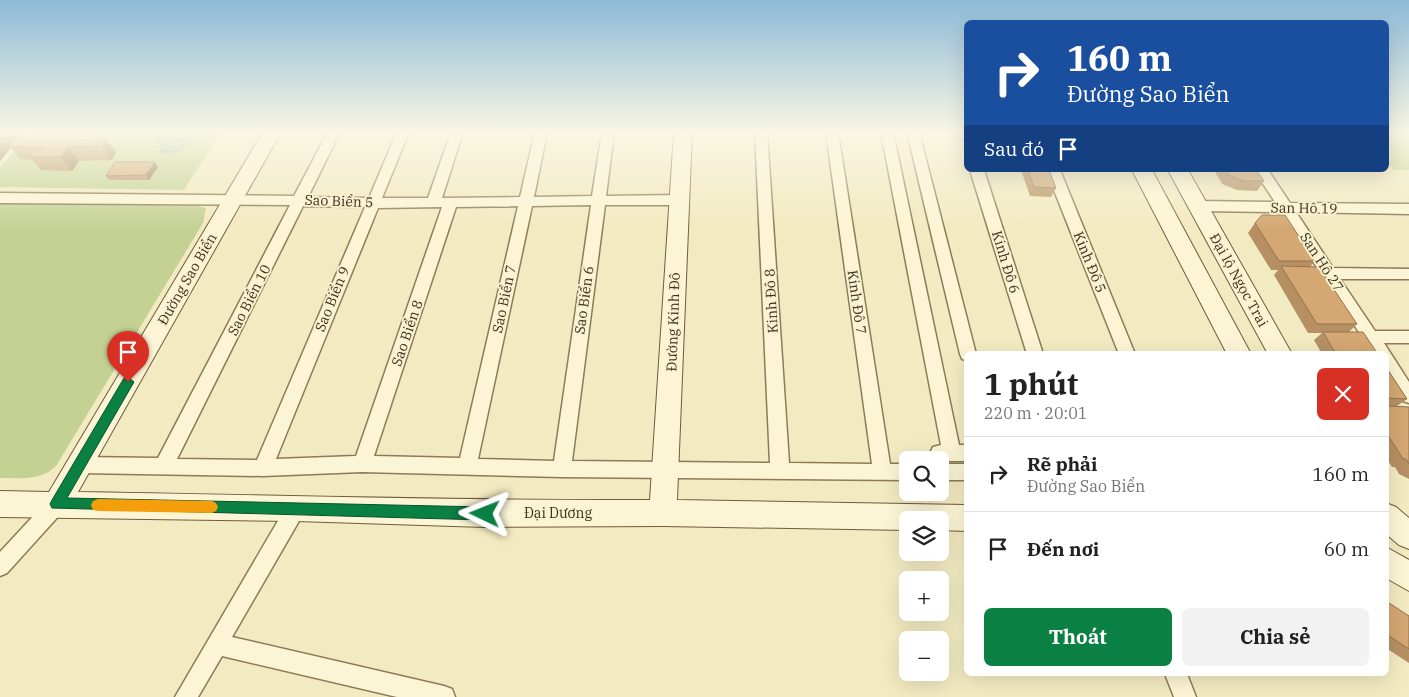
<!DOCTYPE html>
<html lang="vi">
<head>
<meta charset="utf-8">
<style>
	body { margin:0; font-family:"IBM Plex Serif",serif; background:#f2f2f2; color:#222; height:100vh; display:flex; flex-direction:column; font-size:19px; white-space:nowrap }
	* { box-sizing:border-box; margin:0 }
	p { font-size:16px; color:#767676 }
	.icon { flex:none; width:28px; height:28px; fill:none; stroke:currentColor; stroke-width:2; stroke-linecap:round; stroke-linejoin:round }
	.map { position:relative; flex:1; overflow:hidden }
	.details { position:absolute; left:964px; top:351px; width:425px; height:325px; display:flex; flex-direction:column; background:#fff; border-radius:8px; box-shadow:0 5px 20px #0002 }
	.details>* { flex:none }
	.hud { position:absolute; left:964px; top:20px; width:425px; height:152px; border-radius:8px; box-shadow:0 5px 20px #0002; background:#1a4fa0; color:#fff; overflow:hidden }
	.controls { position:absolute; left:899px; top:451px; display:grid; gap:10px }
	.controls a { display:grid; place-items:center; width:50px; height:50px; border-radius:8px; background:#fff; box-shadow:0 5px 20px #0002; font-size:25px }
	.pin { position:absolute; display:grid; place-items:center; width:42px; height:42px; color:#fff; margin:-51px -21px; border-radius:50% 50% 50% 0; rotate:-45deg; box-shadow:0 0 5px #0007 }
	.pin .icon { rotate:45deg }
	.me { position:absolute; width:55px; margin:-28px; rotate:272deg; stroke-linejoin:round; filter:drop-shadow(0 0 4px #0008) }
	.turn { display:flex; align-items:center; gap:18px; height:105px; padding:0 20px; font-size:22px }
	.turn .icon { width:65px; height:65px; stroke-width:2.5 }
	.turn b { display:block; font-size:35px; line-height:42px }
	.then { display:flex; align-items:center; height:48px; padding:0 20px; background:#0003; gap:10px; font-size:19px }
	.round { display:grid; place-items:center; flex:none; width:52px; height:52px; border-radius:8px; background:#f2f2f2 }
	.head { display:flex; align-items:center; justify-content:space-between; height:85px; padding:0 20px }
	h1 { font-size:30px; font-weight:700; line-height:38px }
	.button { display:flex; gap:10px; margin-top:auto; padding:10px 20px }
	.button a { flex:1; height:58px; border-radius:8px; background:#0b8043; color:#fff; font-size:20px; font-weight:700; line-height:58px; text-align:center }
	.button a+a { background:#f2f2f2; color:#222 }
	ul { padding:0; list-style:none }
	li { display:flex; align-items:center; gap:15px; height:75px; padding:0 20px; border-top:1px solid #e0e0e0 }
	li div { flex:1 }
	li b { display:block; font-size:19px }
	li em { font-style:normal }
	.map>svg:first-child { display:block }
	.green { fill:#c3d293 }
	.water { fill:#a4c4bf; stroke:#6a938e }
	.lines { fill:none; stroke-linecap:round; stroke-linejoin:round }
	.street-casing { stroke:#8e7b56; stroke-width:3 }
	.secondary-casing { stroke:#705b3a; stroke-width:2 }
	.street { fill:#fcf5d5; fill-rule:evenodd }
	.secondary { fill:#fcf5d5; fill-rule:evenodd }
	.wall { fill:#b69063 }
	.shaded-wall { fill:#947550 }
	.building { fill:#d4a773; stroke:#947550 }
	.route { fill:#0b8043; stroke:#07532c }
	.slow { fill:#f59e0b }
	.labels { text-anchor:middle; stroke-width:4; stroke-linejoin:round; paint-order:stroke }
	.street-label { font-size:14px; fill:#3c301c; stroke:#f9f2d1 }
</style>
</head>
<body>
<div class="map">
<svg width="1409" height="697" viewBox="0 0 1409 697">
	<rect width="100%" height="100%" fill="#f2eac1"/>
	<!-- green -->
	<g class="green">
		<polygon points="32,132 221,132 184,190 0,187 0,167"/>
		<polygon points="1386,132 1409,132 1409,170 1394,170 1386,161"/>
		<path d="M0,204L197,206L206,208L203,223L56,466C41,481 20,478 0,478Z"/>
	</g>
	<!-- water -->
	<polygon class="water" points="164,132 187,132 179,139 189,142 175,152 160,152 164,145 156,142"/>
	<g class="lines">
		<!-- street casing -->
		<g class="street-casing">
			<g id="street">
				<path d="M328,132H340L308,197L369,198L397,132H409L382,198H428L451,132H463L442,198L520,197L535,132H547L534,197L592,196L602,132H614L606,196L678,195L685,200L678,205H605L572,461L770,463L755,132H767L789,463L872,464L826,132H838L890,464H908V480L562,477L362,472L263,476L80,473L74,471L71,465L74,459L80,457L158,458L290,205L0,203V193L294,196ZM591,205L554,461L478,459L532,206ZM303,206L365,207L257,460L177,459ZM518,206L460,458L374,456L456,207ZM442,207L356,456L276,459L378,208Z"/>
				<polygon points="881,132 893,132 959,445 966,445 966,461 940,461 933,459 930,453 933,447 941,445"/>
				<polygon points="907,132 919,132 976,354 966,354 966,360 962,359 960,354"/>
				<polygon points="959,132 966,132 966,140 961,139"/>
				<polygon points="970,170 984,170 1043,354 1027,354"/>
				<polygon points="1046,170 1060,170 1135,354 1119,354"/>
				<polygon points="1254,170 1268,170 1290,203 1409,204 1409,214 1296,212 1333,268 1409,269 1409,279 1340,279 1375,331 1409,331 1409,343 1384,343 1409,382 1409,403 1403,401 1386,374 1386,354 1373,354 1281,212 1198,211 1191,206 1198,201 1275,202"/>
				<rect x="940" y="464" width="26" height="16"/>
				<polygon points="57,495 64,498 66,504 64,510 7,573 0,576 0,552 50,498"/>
				<polygon points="296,499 303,502 305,508 303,514 232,637 444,686 452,689 455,697 397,697 222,656 198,697 175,697 289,502"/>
				<polygon points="1165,674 1187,674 1196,697 1174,697"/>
			</g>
		</g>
		<!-- secondary casing -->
		<g class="secondary-casing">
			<g id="secondary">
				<path d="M263,132H281L78,492C269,495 459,501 650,500L674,132H692L677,500L966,505V531L940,530V520H908V530L663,526L485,527L296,521L0,517V491L49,492Z"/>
				<polygon points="1132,170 1152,170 1251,354 1227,354"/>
				<polygon points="1168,170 1188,170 1292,354 1268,354"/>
				<polygon points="1386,503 1396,507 1409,518 1409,549 1399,545 1386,534"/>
				<polygon points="1386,547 1409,560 1409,591 1386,578"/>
			</g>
		</g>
		<!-- street -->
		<use href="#street" class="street"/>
		<!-- secondary -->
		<use href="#secondary" class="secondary"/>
	</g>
	<!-- wall -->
	<g class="wall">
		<polygon points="0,132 24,132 19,138 49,140 106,139 116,152 112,160 79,161 72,171 41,170 32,160 20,159 11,148 0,161"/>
		<polygon points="158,167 149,180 109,180 106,176"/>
		<polygon points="1021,170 1049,170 1056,188 1051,197 1030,196"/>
		<polygon points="1214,170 1256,170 1264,181 1257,191 1237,190 1222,184"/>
		<polygon points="1255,223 1315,261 1310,267 1357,324 1349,332 1378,354 1322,354 1314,340 1322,333 1308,333 1274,275 1278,270 1271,270 1248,233"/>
		<polygon points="1386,367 1407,399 1397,406 1409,407 1409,479 1399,474 1395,467 1392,467 1386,458"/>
		<polygon points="1386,601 1409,616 1409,663 1386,648"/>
	</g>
	<!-- shaded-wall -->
	<g class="shaded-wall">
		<polygon points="0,132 24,132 12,146 8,146 11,148 0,161"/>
		<polygon points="106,139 116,152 112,160 102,146"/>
		<polygon points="68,147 79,161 72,171 61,157"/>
		<polygon points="155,162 158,167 149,180 146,175"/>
	</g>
	<!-- building -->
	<g class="building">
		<polygon points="15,138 49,140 106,139 102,146 68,147 61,157 29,157 35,150 43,150 45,148 8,146"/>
		<polygon points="115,162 155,162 146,175 106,176"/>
		<polygon points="1028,170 1049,170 1056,188 1034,187"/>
		<polygon points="1226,170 1256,170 1264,181 1244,181 1228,175"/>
		<polygon points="1262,215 1285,215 1315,261 1279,261 1255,223"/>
		<polygon points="1281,266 1319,267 1357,324 1317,324"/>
		<polygon points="1323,332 1363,332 1378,354 1336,354"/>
		<polygon points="1386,367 1407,399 1386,398"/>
		<polygon points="1386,406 1409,407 1409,464 1406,459 1403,459 1386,432"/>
		<polygon points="1386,601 1409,616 1409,649 1386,634"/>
	</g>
	<!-- sky -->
	<linearGradient id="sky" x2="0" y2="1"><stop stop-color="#8dbad8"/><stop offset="0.58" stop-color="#f9f6e3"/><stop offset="1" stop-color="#f9f6e3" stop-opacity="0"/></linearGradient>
	<rect width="1409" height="229" fill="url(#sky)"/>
	<!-- route -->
	<polygon class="route" points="128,377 134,382 67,498 485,507 490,509 492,514 490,518 485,520 52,508 50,504 52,500 124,378"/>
	<!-- slow -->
	<polygon class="slow" points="98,499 212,501 216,503 218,507 216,511 212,513 98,511 93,510 91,505 93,501"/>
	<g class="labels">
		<!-- street labels -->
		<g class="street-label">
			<text transform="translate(339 201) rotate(2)" y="5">Sao Biển 5</text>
			<text transform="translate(1304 208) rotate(1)" y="5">San Hô 19</text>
			<text transform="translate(1006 262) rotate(73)" y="5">Kinh Đô 6</text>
			<text transform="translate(1090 262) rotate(68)" y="5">Kinh Đô 5</text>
			<text transform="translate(1322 262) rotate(57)" y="5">San Hô 27</text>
			<text transform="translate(187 279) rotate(-60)" y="5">Đường Sao Biển</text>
			<text transform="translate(1239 280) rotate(61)" y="5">Đại lộ Ngọc Trai</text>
			<text transform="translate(332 299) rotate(-68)" y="5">Sao Biển 9</text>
			<text transform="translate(504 299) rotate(-78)" y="5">Sao Biển 7</text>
			<text transform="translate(249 300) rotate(-63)" y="5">Sao Biển 10</text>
			<text transform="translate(584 300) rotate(-82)" y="5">Sao Biển 6</text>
			<text transform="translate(771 301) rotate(-93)" y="5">Kinh Đô 8</text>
			<text transform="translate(857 302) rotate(82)" y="5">Kinh Đô 7</text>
			<text transform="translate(673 322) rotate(-88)" y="5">Đường Kinh Đô</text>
			<text transform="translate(407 333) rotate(-71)" y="5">Sao Biển 8</text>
			<text x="558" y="518">Đại Dương</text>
		</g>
	</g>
</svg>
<div class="controls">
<a><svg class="icon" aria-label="search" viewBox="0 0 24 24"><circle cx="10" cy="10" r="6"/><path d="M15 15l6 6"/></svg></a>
<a><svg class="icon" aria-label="layers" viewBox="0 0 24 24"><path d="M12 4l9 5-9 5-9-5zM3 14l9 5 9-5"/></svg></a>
<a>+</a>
<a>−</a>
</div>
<div class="pin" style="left:128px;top:382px;background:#d93025"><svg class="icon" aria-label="arrive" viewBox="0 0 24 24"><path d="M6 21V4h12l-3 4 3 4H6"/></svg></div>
<svg class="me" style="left:485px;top:514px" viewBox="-20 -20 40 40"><path d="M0-17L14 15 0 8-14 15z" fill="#0b8043" stroke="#fff" stroke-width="4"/></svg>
<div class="hud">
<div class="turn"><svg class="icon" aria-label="right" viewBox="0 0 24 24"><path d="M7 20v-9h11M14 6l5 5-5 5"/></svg><div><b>160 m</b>Đường Sao Biển</div></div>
<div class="then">Sau đó<svg class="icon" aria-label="arrive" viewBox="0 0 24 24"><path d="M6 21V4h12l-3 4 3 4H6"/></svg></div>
</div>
<section class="details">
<div class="head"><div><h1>1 phút</h1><p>220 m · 20:01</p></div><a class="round" style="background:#d93025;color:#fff"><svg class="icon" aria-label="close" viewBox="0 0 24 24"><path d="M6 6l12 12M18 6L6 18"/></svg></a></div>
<ul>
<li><svg class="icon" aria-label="right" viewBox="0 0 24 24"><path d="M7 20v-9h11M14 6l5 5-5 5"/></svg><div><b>Rẽ phải</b><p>Đường Sao Biển</p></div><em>160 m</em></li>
<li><svg class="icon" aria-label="arrive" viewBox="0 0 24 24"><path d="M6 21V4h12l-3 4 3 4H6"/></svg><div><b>Đến nơi</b></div><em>60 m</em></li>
</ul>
<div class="button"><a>Thoát</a><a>Chia sẻ</a></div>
</section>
</div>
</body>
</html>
